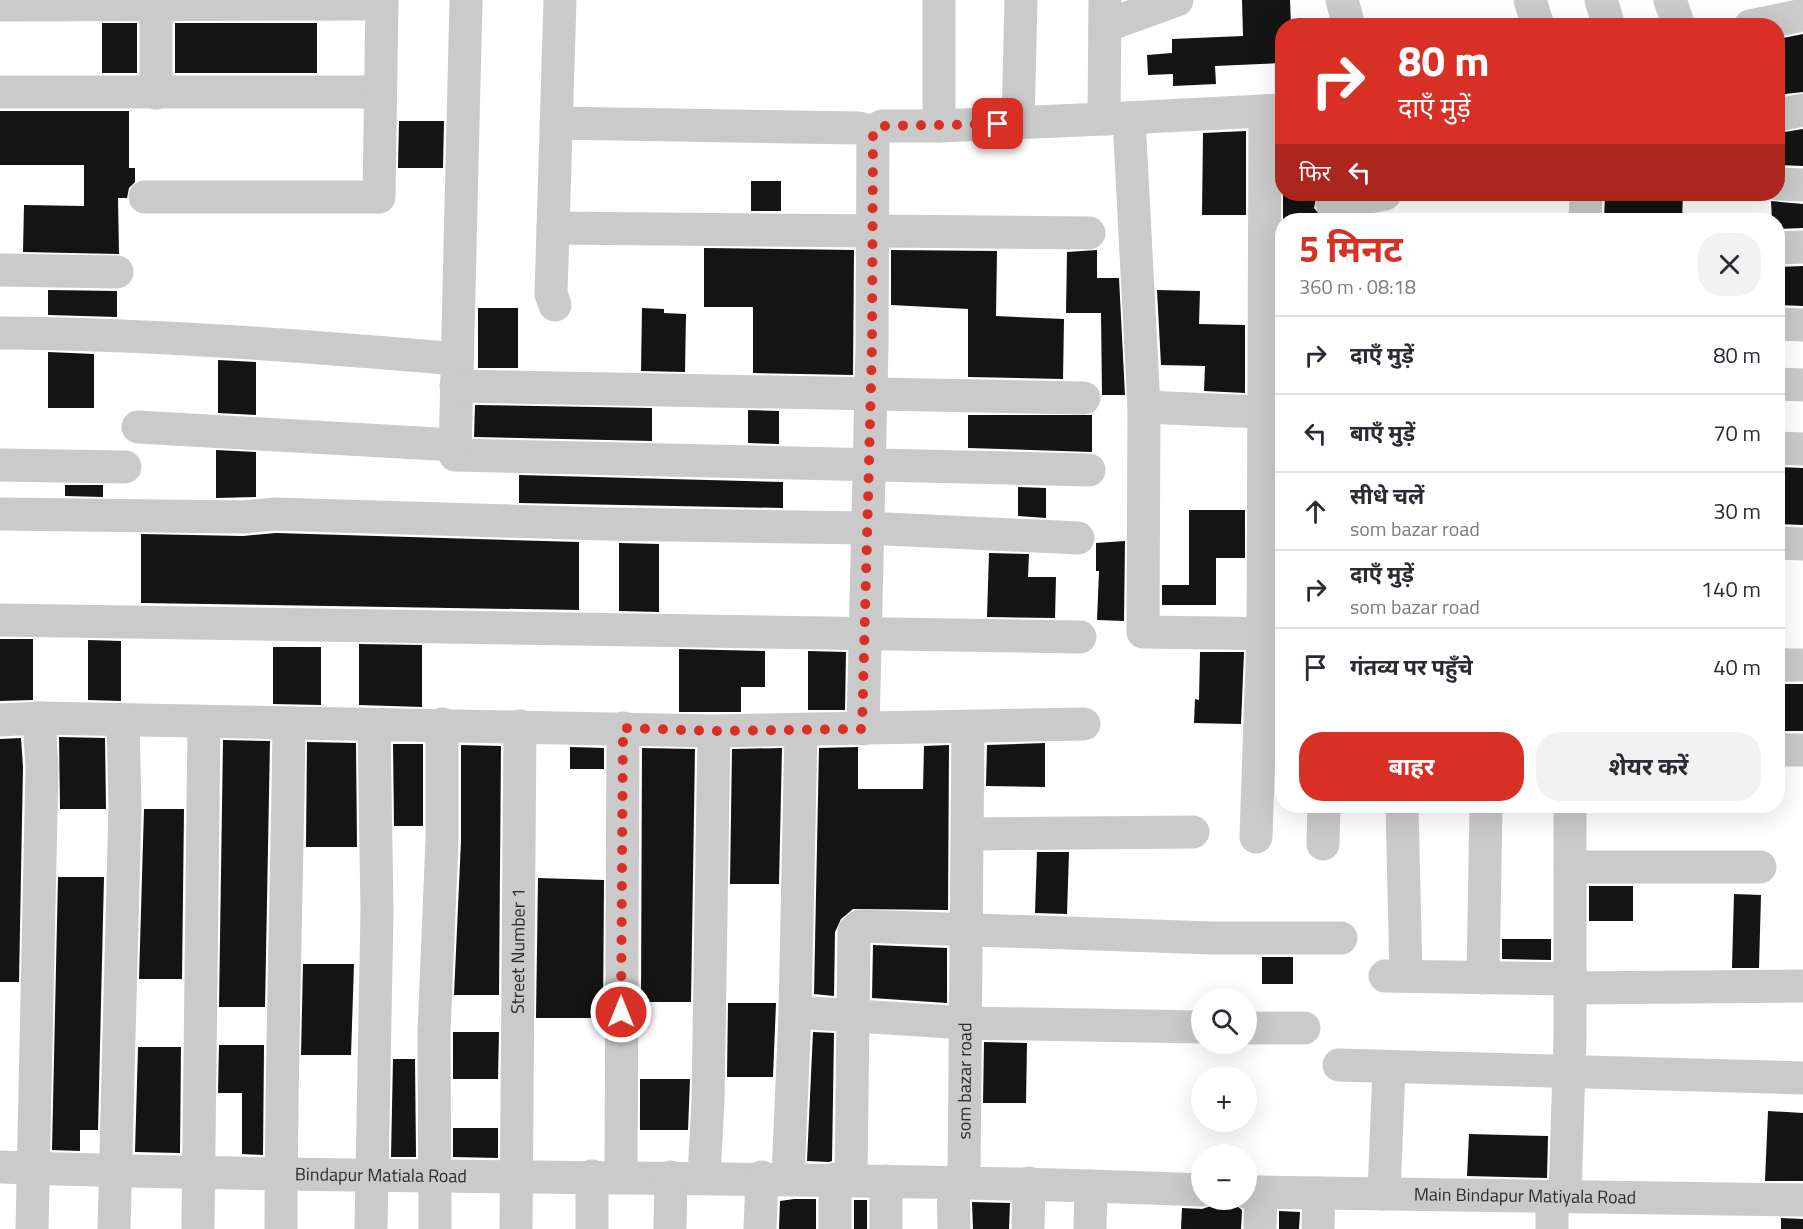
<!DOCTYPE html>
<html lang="hi">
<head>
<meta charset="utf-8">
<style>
	body { margin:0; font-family:"Titillium Web","Noto Sans Devanagari",sans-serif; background:#f2f2f3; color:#2b2b33; height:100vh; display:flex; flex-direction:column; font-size:22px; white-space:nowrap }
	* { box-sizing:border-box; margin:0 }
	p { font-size:20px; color:#7c7c81 }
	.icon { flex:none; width:33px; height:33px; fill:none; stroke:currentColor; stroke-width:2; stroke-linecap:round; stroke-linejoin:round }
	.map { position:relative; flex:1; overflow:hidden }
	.drawer { position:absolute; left:1275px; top:213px; width:510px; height:600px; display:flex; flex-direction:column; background:#fff; border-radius:24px; box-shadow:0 6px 24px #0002 }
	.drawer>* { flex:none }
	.hud { position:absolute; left:1275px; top:18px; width:510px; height:183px; border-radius:24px; box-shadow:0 6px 24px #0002; background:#d93025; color:#fff; overflow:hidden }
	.tools { position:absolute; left:1191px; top:988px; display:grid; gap:12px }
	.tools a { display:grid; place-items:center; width:66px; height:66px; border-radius:50%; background:#fff; box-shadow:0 6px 24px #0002; font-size:30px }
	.pin { position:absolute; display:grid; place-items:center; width:51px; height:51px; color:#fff; margin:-26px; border-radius:12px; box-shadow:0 3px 9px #0006 }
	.me { position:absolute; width:66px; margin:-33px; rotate:0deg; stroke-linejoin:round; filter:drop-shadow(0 0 4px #0008) }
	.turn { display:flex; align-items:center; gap:21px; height:126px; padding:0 24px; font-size:27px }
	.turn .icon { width:78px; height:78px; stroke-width:2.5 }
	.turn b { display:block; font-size:42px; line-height:51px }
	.then { display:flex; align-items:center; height:57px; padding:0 24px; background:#0003; gap:12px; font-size:22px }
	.round { display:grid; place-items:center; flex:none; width:63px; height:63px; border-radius:24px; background:#f2f2f3 }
	.overview { display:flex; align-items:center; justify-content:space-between; height:102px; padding:0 24px }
	h1 { font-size:36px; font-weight:700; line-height:45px; color:#d93025 }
	.cta { display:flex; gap:12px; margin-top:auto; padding:12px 24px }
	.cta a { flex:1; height:69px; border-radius:24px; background:#d93025; color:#fff; font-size:24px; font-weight:700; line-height:69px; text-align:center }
	.cta a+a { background:#f2f2f3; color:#2b2b33 }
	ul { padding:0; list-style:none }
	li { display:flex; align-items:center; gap:18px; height:78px; padding:0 24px; border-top:2px solid #e1e1e2 }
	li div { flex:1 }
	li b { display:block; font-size:22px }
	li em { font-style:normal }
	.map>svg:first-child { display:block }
	.building { fill:#141414 }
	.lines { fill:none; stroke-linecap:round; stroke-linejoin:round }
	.minor { stroke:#cacaca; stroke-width:33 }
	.route { stroke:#d93025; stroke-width:10; stroke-dasharray:0 18 }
	.labels { text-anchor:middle; stroke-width:6; stroke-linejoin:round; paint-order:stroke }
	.street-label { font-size:18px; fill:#2d2d2d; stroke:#fff }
</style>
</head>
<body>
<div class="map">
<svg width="1803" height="1229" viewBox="0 0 1803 1229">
	<rect width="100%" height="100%" fill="#fff"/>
	<!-- building -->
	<g class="building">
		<polygon points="1242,0 1290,0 1291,26 1282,26 1282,63 1215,66 1216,84 1173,86 1173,74 1148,75 1147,55 1172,53 1172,39 1243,36"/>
		<rect x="102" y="23" width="35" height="50"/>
		<rect x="175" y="23" width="142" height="50"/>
		<polygon points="1803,34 1803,92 1785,94 1778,39"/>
		<polygon points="0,111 129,111 129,168 135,168 135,182 129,188 127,198 118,198 119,254 23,252 24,205 84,206 84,165 0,165"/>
		<polygon points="399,121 444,121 443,168 398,168"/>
		<polygon points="1803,129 1803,166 1778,165 1778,133"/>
		<polygon points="1246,131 1246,215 1202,215 1203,133"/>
		<rect x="751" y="181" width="30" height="30"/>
		<polygon points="1283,194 1317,194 1314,208 1324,220 1283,220"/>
		<polygon points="1605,194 1683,194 1682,220 1604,220"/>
		<polygon points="1771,201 1803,204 1803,228 1778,229 1778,220 1772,220"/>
		<polygon points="704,248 854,250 853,375 753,373 753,307 704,307"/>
		<polygon points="891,250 997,251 996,316 1064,319 1063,379 968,377 968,309 891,305"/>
		<polygon points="1097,250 1097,278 1119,278 1125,395 1102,395 1101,313 1066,313 1067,252"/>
		<polygon points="1803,266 1803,306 1778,305 1778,267"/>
		<polygon points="48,290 117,291 117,317 48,315"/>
		<polygon points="1157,290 1200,291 1199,324 1245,325 1245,393 1204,391 1205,366 1161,365"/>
		<rect x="478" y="308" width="40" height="60"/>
		<polygon points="642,308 664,309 664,313 686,314 685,372 641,371"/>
		<polygon points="48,352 94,354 94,408 48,408"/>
		<polygon points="218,360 256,362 256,415 218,413"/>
		<polygon points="475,405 652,408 652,441 474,437"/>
		<polygon points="748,410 779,411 779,444 748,443"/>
		<polygon points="968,415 1092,415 1092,452 968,448"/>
		<polygon points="216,450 256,452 256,497 216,498"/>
		<polygon points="1778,467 1803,468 1803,525 1778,524"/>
		<polygon points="519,475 783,482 783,508 519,503"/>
		<polygon points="65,485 103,485 103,497 65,496"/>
		<polygon points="1018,487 1046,488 1046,518 1018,516"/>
		<polygon points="1189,510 1245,510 1245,558 1216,558 1216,605 1162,605 1162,585 1189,585"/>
		<polygon points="276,533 579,542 579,610 141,603 141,534 243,536"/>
		<polygon points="1125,541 1124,621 1097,620 1099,571 1096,571 1096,543"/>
		<polygon points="619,543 659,544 659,612 619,611"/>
		<polygon points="989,553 1029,554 1028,577 1056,577 1055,618 987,617"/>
		<polygon points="0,639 33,639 33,700 0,701"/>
		<polygon points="88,640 121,641 121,701 88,700"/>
		<polygon points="359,644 422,645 422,707 359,705"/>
		<polygon points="273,647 321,647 321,705 273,704"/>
		<polygon points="679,649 765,651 765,687 741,687 741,712 679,712"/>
		<polygon points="808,651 846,652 845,710 808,710"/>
		<polygon points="1200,652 1244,652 1241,724 1194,723 1195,699 1199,700"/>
		<rect x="1778" y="684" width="25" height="47"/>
		<polygon points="59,737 105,738 106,809 60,809"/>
		<polygon points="21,738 23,767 19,982 0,982 0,739"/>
		<polygon points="223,740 270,741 265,1007 219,1007"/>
		<polygon points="307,742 356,743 357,847 306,847"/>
		<polygon points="1045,743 1045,787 986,786 987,745"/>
		<polygon points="393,744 423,744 423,826 394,826"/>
		<polygon points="461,745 501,746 499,995 454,995 461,841"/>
		<polygon points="949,745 948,910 853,909 841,919 835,932 834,996 814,994 819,748 858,747 858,789 923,789 924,746"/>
		<polygon points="570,747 604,748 604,769 570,769"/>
		<polygon points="642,748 695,749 691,1002 641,1002"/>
		<polygon points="782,748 779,884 730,884 732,749"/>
		<polygon points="144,809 184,809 182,979 139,979"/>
		<polygon points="1037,852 1069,852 1067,914 1035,913"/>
		<polygon points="58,877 104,877 98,1130 80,1130 80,1151 52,1150"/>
		<polygon points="538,878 604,880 603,1018 536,1018"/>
		<rect x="1589" y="886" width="44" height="35"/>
		<polygon points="1734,894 1761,895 1759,968 1732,968"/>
		<polygon points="1502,939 1551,939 1551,960 1502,959"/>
		<polygon points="873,945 947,948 947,1003 872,998"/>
		<rect x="1262" y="957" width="31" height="27"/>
		<polygon points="303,964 354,964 351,1055 301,1055"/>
		<polygon points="728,1003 776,1003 773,1077 727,1077"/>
		<polygon points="453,1032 499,1032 498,1079 453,1079"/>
		<polygon points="813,1032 834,1033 832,1161 829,1162 807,1161"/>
		<polygon points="984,1042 1027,1043 1026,1103 983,1103"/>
		<polygon points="219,1045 264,1045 263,1155 242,1154 242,1093 218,1093"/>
		<polygon points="138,1047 181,1047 180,1153 135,1152"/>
		<polygon points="393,1059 415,1059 416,1157 391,1157"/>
		<polygon points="640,1079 690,1079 688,1130 640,1130"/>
		<polygon points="1768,1111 1803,1113 1803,1181 1765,1181"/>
		<polygon points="453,1128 498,1128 498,1158 453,1157"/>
		<polygon points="1469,1134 1548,1136 1547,1178 1467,1176"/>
		<polygon points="794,1199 816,1199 816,1229 779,1229 780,1201"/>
		<rect x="854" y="1200" width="13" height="29"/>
		<polygon points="1218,1200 1229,1200 1242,1210 1241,1229 1181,1229 1182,1208 1202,1209 1211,1206"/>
		<polygon points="972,1202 1010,1203 1009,1229 973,1229"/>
		<polygon points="1279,1211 1300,1212 1299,1229 1279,1229"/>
		<polygon points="1781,1218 1803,1219 1803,1229 1781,1229"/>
	</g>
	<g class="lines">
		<!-- minor -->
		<g class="minor">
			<polyline points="156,0 156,93"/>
			<polyline points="466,0 455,455 1089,470"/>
			<polyline points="1342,0 1349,26"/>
			<polyline points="1530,0 1538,26"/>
			<polyline points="1601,0 1609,26"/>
			<polyline points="1670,0 1679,26"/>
			<polyline points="0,5 382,4"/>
			<polyline points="1105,26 1177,0"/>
			<polyline points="1750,26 1803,15"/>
			<polyline points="0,92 380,92"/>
			<polyline points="1778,115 1803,110"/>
			<polyline points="1129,118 1144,407 1143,632 1282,634"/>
			<polyline points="1106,119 1282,110"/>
			<polyline points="556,123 859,128 873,132"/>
			<polyline points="1018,123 1021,0"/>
			<polyline points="939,126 939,0"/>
			<polyline points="1778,184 1803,185"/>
			<polyline points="145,197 379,197 382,0"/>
			<polyline points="1332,204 1385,194"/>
			<polyline points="1585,220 1586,194"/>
			<polyline points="553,228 1089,233"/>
			<polyline points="1778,248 1803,247"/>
			<polyline points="0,270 117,272"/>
			<polyline points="555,305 551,294 560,0"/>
			<polyline points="1778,324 1803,325"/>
			<path d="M0,333C153,334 305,346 457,359"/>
			<polyline points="1778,384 1803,385"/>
			<polyline points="456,386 1084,398"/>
			<polyline points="1144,407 1282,413"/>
			<polyline points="138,427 454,445"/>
			<polyline points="1778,448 1803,449"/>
			<polyline points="0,465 125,467"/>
			<polyline points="0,514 243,517 275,514 605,524 866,528 1078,538"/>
			<polyline points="1778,543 1803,544"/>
			<polyline points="0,620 1080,637"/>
			<polyline points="1778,665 1803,665"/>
			<polyline points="0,720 39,718 714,731 1084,724"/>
			<polyline points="863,729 872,347 873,132 882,126 939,126 1104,119 1105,0"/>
			<polyline points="1778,750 1803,750"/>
			<polyline points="1402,806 1406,976"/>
			<polyline points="968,834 1193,832"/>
			<polyline points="1256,837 1263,634 1265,111"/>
			<polyline points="1323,844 1324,806"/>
			<polyline points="1570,867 1760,867"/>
			<polyline points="1385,976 1570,979"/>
			<polyline points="1483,978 1486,806"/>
			<polyline points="1570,988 1803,986"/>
			<polyline points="795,1012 966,1023 1202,1027"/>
			<polyline points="1246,1028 1304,1028"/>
			<polyline points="1339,1065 1803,1078"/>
			<path id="s1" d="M0,1167C400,1181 801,1174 1202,1190"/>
			<polyline points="592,1176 592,1229"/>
			<polyline points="621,1176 623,728"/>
			<polyline points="704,1177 708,1101 714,731"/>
			<polyline points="788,1178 795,1012 801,731"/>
			<polyline points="851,1180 854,932 860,926 1212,938 1341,938"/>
			<polyline points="953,1181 954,1229"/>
			<path id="s2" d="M964,1181L968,727"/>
			<path id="s3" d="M1246,1192L1803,1200"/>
			<polyline points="1384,1194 1389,1067"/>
			<polyline points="1565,1197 1570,1036 1570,806"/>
			<polyline points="32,1229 42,767 39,718"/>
			<polyline points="114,1229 125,808 123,720"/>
			<polyline points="198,1229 204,722"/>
			<path d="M281,1229C281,1060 287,892 289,723"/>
			<polyline points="371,1229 377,911 374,726"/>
			<polyline points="435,1229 434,1032 442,840 442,724"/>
			<path id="s4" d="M516,1229L520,726"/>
			<polyline points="670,1229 671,1177"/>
			<polyline points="760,1229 762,1177"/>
			<polyline points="835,1229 835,1179"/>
			<polyline points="886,1229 886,1181"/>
			<polyline points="1028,1229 1029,1183"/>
			<polyline points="1090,1229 1091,1186"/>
			<polyline points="1260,1229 1261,1192"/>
			<polyline points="1318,1229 1319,1193"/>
			<polyline points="1552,1229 1552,1197"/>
		</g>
	</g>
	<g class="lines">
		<!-- route -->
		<polyline class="route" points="621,1012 623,728 714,731 862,729 872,347 873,132 882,126 998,124"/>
	</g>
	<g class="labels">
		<!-- street labels -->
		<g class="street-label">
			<text dy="6" stroke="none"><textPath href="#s4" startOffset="278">Street Number 1</textPath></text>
			<text dy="6" stroke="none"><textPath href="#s2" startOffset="100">som bazar road</textPath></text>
			<text dy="6" stroke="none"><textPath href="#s1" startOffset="381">Bindapur Matiala Road</textPath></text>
			<text dy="6" stroke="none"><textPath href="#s3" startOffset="279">Main Bindapur Matiyala Road</textPath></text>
		</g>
	</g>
</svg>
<div class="tools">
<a><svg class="icon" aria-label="search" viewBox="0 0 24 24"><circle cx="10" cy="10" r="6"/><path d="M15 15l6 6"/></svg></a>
<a>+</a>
<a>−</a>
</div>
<div class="pin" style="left:998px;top:124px;background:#d93025"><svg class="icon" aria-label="arrive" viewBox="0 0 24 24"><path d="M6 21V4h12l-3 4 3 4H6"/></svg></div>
<svg class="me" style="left:621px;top:1012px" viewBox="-20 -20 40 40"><circle r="17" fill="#d93025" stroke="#fff" stroke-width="3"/><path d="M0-11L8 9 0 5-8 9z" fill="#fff"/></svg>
<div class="hud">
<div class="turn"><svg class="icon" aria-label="right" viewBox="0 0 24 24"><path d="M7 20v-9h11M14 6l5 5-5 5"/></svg><div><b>80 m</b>दाएँ मुड़ें</div></div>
<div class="then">फिर<svg class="icon" aria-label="left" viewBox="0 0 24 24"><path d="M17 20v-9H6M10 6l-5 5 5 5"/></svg></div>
</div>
<section class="drawer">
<div class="overview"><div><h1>5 मिनट</h1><p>360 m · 08:18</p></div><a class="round"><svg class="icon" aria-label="close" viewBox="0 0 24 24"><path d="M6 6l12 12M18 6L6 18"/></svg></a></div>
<ul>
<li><svg class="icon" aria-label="right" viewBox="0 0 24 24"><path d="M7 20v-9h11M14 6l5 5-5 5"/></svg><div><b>दाएँ मुड़ें</b></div><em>80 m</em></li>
<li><svg class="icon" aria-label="left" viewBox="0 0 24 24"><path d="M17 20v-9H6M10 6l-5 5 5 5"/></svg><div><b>बाएँ मुड़ें</b></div><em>70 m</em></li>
<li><svg class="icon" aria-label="ahead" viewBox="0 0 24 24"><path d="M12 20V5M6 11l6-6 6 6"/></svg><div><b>सीधे चलें</b><p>som bazar road</p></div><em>30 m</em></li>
<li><svg class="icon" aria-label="right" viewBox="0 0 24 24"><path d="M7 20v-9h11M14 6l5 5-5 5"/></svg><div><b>दाएँ मुड़ें</b><p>som bazar road</p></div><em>140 m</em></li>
<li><svg class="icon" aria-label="arrive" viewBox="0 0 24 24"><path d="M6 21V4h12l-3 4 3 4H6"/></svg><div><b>गंतव्य पर पहुँचे</b></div><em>40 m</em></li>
</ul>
<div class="cta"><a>बाहर</a><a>शेयर करें</a></div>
</section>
</div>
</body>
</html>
